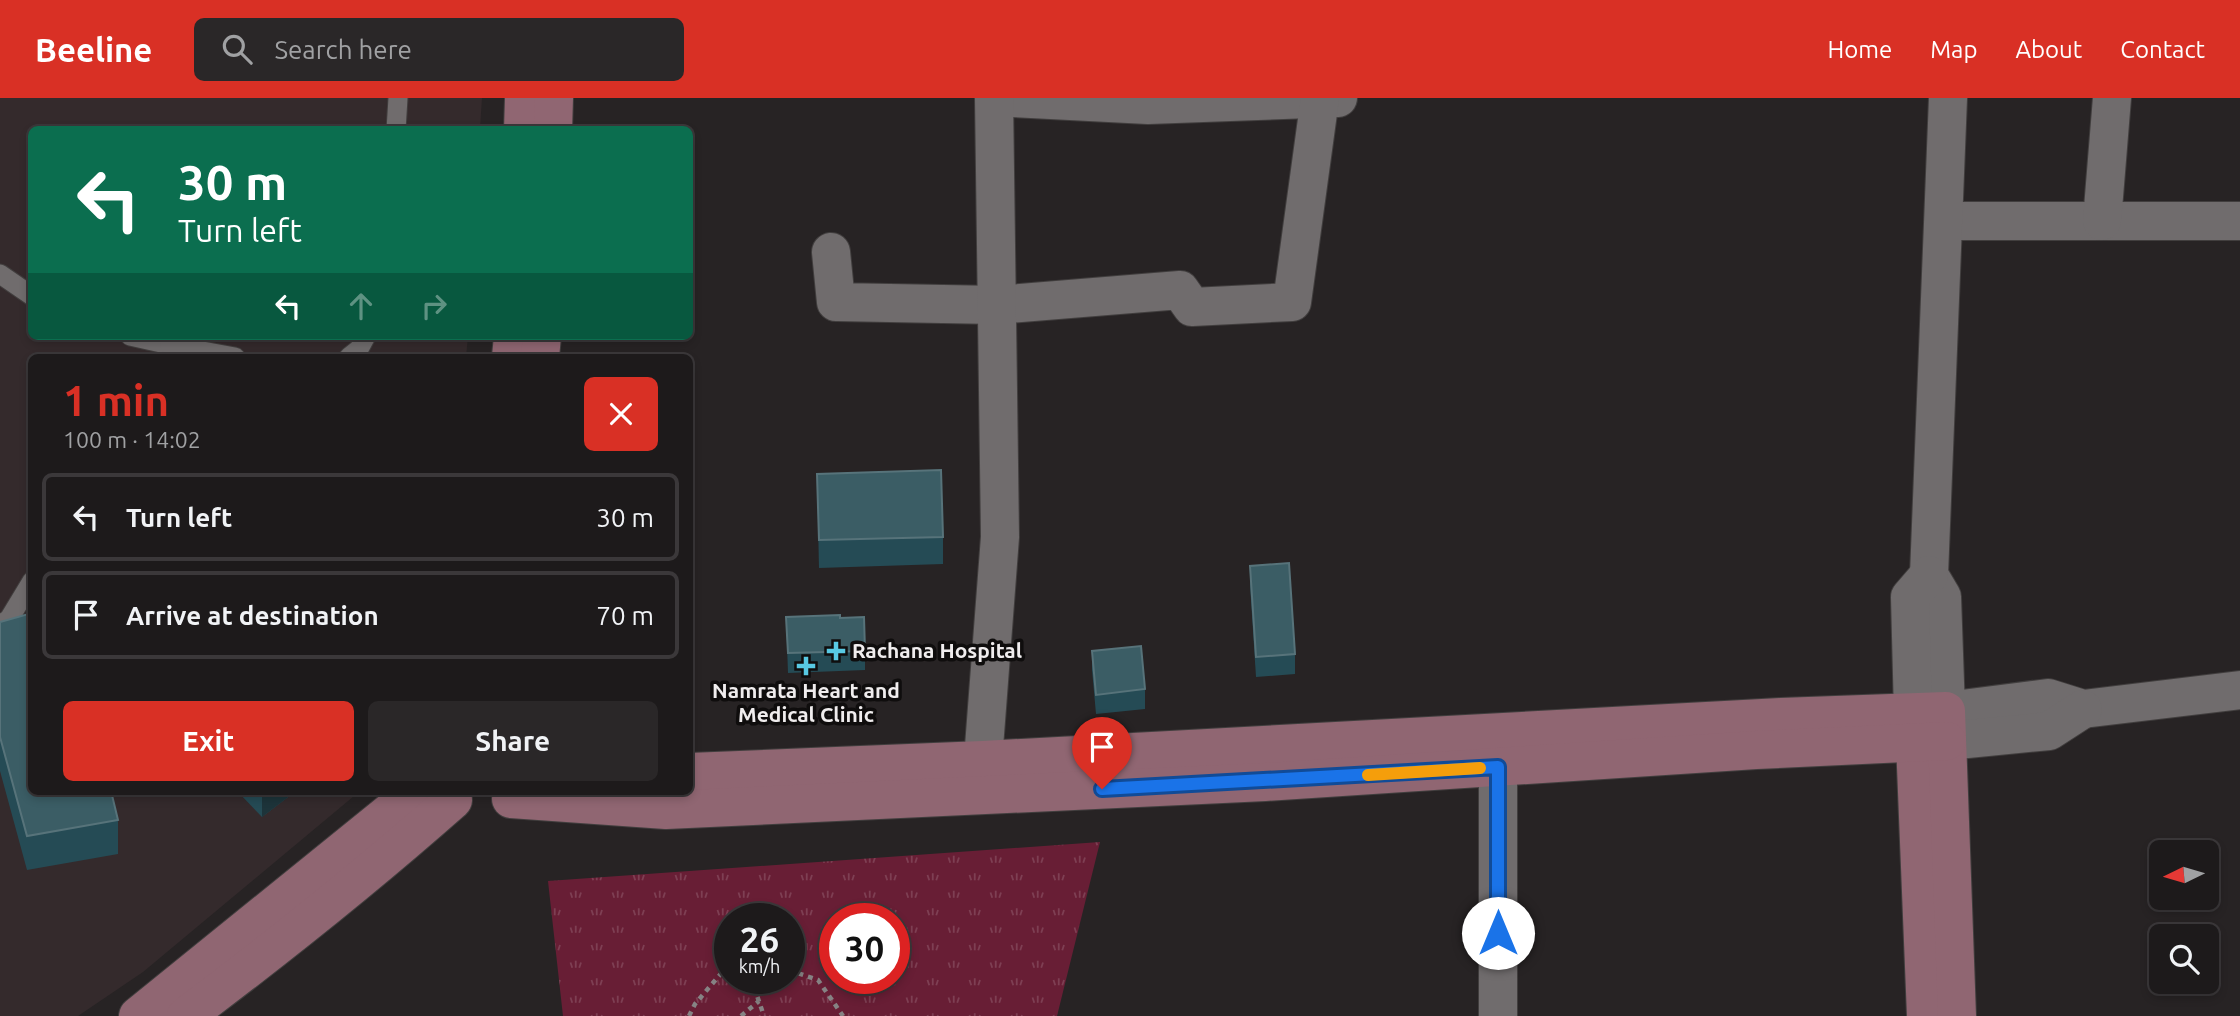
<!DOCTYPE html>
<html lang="en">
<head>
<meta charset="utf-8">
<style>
	body { margin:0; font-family:Ubuntu,sans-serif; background:#2a2728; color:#f1f3f6; height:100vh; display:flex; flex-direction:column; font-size:26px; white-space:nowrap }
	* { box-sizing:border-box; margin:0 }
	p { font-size:23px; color:#a0a1a3 }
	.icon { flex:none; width:38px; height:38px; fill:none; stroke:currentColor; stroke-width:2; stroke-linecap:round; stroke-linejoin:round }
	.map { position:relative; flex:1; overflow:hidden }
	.panel { position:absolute; left:28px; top:256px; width:665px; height:441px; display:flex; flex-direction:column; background:#1d1a1b; border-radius:10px; box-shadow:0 4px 10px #0003,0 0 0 2px #3b383a }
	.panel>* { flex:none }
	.guide { position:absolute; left:28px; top:28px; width:665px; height:214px; border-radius:10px; box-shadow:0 4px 10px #0003,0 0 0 2px #3b383a; background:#0b6e4f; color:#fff; overflow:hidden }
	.needle { width:46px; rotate:265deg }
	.tools { position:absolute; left:2149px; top:742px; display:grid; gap:14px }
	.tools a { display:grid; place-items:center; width:70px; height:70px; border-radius:10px; background:#1d1a1b; box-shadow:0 4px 10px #0003,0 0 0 2px #3b383a; font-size:35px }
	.speed { position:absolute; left:714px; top:805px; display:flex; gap:14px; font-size:35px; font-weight:700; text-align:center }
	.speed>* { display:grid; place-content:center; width:91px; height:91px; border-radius:50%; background:#1d1a1b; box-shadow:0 4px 10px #0003,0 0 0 2px #3b383a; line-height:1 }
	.speed small { font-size:18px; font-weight:400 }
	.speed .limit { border:10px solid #d22; background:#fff; color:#111 }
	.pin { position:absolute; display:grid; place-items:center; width:60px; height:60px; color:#fff; margin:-72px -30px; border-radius:50% 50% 50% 0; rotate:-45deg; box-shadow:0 0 7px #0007 }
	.pin .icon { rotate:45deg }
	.me { position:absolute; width:77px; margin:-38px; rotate:0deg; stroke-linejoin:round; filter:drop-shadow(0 0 5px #0008) }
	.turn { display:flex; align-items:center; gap:24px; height:147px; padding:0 35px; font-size:32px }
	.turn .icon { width:91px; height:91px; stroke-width:2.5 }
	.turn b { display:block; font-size:49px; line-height:60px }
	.lanes { display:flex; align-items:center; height:66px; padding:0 35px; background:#0003; justify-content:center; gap:35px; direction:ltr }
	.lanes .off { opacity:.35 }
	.round { display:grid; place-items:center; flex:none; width:74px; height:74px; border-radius:10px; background:#2a2728 }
	.overview { display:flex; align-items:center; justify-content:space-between; height:119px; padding:0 35px }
	h1 { font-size:42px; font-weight:600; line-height:52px; color:#d93025 }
	.cta { display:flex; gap:14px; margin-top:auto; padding:14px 35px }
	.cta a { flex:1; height:80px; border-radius:10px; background:#d93025; color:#fff; font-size:28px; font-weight:600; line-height:80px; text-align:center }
	.cta a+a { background:#2a2728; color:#f1f3f6 }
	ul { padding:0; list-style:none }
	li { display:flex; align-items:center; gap:21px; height:88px; margin:0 14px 10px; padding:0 21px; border:4px solid #3b383a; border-radius:10px }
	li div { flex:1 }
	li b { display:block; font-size:26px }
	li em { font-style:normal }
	header { display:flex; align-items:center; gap:42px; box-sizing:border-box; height:98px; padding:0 35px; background:#d93025; color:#fff }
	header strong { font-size:33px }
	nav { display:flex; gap:38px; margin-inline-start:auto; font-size:24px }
	.search { width:490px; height:63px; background:#2a2728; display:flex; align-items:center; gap:18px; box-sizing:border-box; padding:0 24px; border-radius:10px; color:#a0a1a3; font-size:26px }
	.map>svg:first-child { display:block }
	.built { fill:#342a2c }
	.park { fill:url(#park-tufts); fill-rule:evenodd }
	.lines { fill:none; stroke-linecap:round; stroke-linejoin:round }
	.service-casing { stroke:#413e3e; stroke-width:21 }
	.minor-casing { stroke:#413e3e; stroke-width:40 }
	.tertiary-casing { stroke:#413e3e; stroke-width:40 }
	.secondary-casing { stroke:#413e3e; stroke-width:40 }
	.path { stroke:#868384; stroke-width:4.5; stroke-dasharray:5 5; stroke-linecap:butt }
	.service { stroke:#706c6d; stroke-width:19 }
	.minor { stroke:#706c6d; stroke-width:38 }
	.tertiary { stroke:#706c6d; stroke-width:38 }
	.secondary { stroke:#906672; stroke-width:38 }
	.wall { fill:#254b55 }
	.shaded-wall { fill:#1d343a }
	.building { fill:#3b5d65; stroke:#57737a; stroke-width:2 }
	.route-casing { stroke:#114b97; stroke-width:18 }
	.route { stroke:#1a73e8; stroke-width:12 }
	.slow { stroke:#f59e0b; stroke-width:12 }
	.poi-dot { fill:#58c9e3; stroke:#0f0d0d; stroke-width:2.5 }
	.labels { text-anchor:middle; stroke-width:7; stroke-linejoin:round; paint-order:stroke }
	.poi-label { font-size:21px; font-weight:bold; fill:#f0edee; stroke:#0f0d0d; text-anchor:start }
</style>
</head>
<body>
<header>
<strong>Beeline</strong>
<div class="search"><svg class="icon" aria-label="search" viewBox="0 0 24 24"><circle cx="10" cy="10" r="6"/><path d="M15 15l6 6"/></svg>Search here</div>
<nav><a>Home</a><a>Map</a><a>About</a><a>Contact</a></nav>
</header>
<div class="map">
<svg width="2240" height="918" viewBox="0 0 2240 918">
	<defs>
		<pattern id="park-tufts" width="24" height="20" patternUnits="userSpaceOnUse" patternTransform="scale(1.75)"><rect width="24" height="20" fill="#681e35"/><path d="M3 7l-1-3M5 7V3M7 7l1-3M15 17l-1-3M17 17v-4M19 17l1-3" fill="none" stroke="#7e3f53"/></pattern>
	</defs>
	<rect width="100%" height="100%" fill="#272324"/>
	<!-- built -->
	<polygon class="built" points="0,0 482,0 480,31 32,32 32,238 468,238 466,259 32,259 32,693 360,693 143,874 78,918 0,918"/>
	<!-- park -->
	<path class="park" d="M1100,744L1057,918H563L548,783ZM730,821H789V880H730ZM835,821H894V880H835Z"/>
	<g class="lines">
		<!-- service casing -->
		<g class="service-casing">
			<g id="service">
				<polyline points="396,32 398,0"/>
				<polyline points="0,176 32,198"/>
				<polyline points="130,238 170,247 169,258"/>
				<polyline points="170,247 235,259"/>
				<polyline points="349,259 359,251 366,238"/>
				<polyline points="0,527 9,521 32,483"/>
			</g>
		</g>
		<!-- minor casing -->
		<g class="minor-casing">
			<g id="minor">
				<polyline points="1012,0 1148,7 1338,0"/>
				<polyline points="1944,123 2240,123"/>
				<polyline points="2102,123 2112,0"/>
				<polyline points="831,154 836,204 996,207 1180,192 1192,209 1292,204 1320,0"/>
				<polyline points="983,662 1000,439 994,0"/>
				<polyline points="1498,669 1498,918"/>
			</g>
		</g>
		<!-- tertiary casing -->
		<g class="tertiary-casing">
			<g id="tertiary">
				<polyline points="1948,0 1929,477 1942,499 1946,613 2048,600 2083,611 2240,592"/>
				<polyline points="1913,615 1910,499 1929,477"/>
				<polyline points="1947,643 2049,633 2083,611"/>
			</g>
		</g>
		<!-- secondary casing -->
		<g class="secondary-casing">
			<g id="secondary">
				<polyline points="523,32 524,0"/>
				<polyline points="553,32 554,0"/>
				<polyline points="511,259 513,238"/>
				<polyline points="540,259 542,238"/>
				<polyline points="1914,619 1926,918"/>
				<polyline points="690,674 983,662 1781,619 1946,613 1957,918"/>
				<polyline points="511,701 666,712 1265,684 1756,652 1947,643"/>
				<polyline points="138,918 416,693"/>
				<path d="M186,918C278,849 367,778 453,702"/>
			</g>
		</g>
		<!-- path -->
		<g class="path">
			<polyline points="789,872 818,882 843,918"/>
			<polyline points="751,880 764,918"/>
			<polyline points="689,918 695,906 730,865"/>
			<polyline points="741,918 759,903"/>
		</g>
		<!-- service -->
		<use href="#service" class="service"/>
		<!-- minor -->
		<use href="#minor" class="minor"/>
		<!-- tertiary -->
		<use href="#tertiary" class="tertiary"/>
		<!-- secondary -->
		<use href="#secondary" class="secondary"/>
	</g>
	<!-- wall -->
	<g class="wall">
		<polygon points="817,376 943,439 943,466 819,470"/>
		<polygon points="1250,468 1295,556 1295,576 1256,579 1250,487"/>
		<polygon points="786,519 840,520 865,553 865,572 788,575"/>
		<polygon points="0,524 118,722 118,756 27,772 0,673"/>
		<polygon points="1092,553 1145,591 1145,611 1096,616 1092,572"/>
		<polygon points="237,693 296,693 262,719"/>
	</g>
	<!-- shaded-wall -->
	<polygon class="shaded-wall" points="262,693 296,693 262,719"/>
	<!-- building -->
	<g class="building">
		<polygon points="941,372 943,439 819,442 817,376"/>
		<polygon points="1289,465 1295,556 1256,559 1250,468"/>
		<polygon points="32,515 32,693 111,693 118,722 27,738 0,639 0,524"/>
		<polygon points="840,517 840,520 864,519 865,553 788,555 786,519"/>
		<polygon points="1141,548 1145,591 1096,597 1092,553"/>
	</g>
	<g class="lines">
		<!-- route casing -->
		<g class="route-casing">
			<polyline id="route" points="1102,691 1498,669 1498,835"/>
		</g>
		<!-- route -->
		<use href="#route" class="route"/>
		<!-- slow -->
		<polyline class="slow" points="1368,677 1480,670"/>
	</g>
	<!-- markers -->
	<g class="poi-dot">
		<path d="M832.5 542.5h7v7h7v7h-7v7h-7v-7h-7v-7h7z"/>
		<path d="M802.5 557.5h7v7h7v7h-7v7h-7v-7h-7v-7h7z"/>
	</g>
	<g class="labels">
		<!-- poi labels -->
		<g class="poi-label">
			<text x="852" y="560">Rachana Hospital</text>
			<text x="806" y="600" text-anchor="middle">Namrata Heart and<tspan x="806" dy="24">Medical Clinic</tspan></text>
		</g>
	</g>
</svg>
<div class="tools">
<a><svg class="needle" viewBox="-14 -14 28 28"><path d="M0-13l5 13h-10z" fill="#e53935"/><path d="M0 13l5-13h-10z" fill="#a0a1a3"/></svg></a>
<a><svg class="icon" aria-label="search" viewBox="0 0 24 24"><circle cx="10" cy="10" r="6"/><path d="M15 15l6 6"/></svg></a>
</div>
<div class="speed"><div>26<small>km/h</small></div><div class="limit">30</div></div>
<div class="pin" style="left:1102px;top:691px;background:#d93025"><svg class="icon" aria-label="arrive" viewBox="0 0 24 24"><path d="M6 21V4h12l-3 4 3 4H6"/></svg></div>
<svg class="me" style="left:1498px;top:835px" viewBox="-20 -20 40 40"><circle r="19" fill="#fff"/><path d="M0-13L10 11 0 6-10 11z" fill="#1a73e8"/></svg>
<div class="guide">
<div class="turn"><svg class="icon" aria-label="left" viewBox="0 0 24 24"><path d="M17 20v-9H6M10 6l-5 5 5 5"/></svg><div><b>30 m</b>Turn left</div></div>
<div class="lanes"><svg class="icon" aria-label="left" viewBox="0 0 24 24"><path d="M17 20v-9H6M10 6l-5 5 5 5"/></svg><svg class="icon off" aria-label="ahead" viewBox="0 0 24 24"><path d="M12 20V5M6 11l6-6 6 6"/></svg><svg class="icon off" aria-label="right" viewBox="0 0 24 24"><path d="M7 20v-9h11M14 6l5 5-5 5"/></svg></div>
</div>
<section class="panel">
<div class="overview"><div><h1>1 min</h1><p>100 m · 14:02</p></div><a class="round" style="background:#d93025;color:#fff"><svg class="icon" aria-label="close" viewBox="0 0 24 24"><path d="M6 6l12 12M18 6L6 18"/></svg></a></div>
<ul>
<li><svg class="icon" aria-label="left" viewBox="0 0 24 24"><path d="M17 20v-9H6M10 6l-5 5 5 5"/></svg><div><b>Turn left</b></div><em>30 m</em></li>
<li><svg class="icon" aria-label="arrive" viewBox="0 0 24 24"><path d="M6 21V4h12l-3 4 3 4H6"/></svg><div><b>Arrive at destination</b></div><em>70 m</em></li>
</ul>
<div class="cta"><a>Exit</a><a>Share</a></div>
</section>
</div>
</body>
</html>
